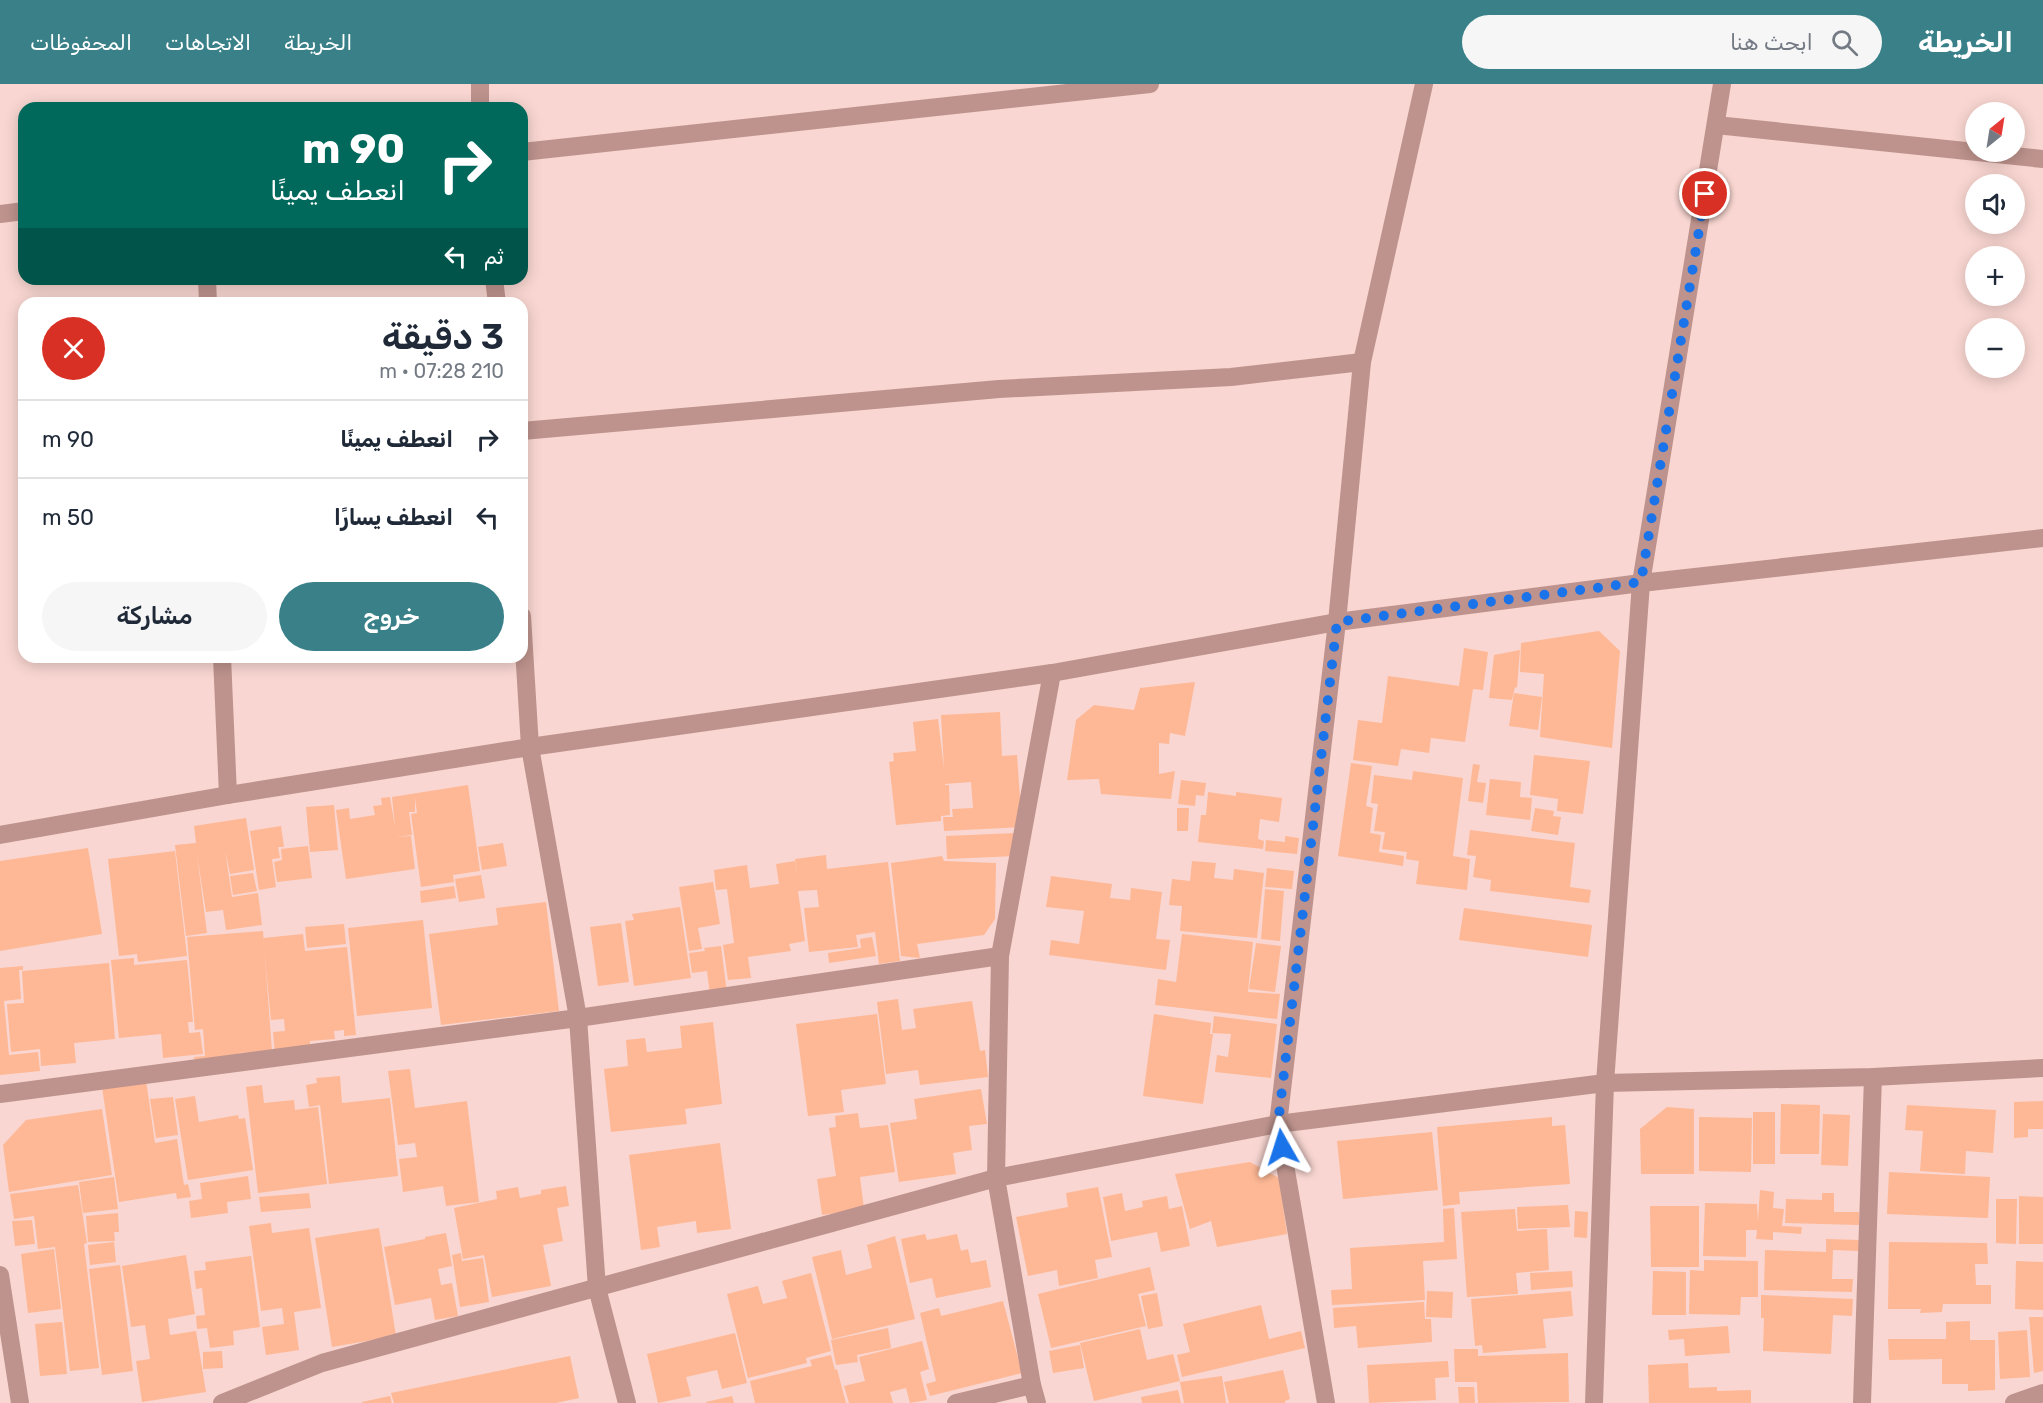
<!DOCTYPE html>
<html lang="ar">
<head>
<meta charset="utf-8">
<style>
	body { margin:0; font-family:Rubik,Cairo,sans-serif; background:#f6f6f7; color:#1f2937; direction:rtl; height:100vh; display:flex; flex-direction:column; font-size:22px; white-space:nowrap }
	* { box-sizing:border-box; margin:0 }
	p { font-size:20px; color:#747a83 }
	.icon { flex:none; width:33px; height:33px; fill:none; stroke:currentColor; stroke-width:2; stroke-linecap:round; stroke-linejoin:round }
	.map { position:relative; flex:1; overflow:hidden; direction:ltr }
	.details { position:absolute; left:18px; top:213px; width:510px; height:366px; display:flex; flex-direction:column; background:#fff; border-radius:18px; box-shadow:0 3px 15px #0003; direction:rtl }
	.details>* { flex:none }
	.hud { position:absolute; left:18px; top:18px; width:510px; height:183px; border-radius:18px; box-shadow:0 3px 15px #0003; direction:rtl; background:#00695c; color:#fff; overflow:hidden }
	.needle { width:39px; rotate:30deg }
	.tools { position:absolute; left:1965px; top:18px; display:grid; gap:12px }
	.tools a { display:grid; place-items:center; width:60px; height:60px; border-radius:50%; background:#fff; box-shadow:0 3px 15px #0003; font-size:30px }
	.pin { position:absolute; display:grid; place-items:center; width:51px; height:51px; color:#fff; margin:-26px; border:3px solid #fff; border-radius:50%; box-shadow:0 2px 6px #0007 }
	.me { position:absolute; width:66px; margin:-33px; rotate:354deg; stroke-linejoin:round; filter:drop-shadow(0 0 4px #0008) }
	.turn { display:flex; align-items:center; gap:21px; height:126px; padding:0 24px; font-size:27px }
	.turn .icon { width:78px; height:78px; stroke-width:2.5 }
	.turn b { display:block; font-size:42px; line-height:51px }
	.then { display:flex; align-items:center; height:57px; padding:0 24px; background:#0003; gap:12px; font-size:22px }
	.round { display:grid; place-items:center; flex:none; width:63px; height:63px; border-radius:32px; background:#f6f6f7 }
	.head { display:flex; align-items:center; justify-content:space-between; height:102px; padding:0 24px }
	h1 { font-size:36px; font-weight:600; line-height:45px }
	.primary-button { display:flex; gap:12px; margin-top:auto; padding:12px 24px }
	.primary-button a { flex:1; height:69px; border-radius:36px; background:#398089; color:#fff; font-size:24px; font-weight:600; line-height:69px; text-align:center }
	.primary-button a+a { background:#f6f6f7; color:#1f2937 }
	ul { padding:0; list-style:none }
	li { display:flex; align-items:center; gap:18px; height:78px; padding:0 24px; border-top:2px solid #e0e1e3 }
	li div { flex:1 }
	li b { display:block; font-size:22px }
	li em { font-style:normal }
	header { display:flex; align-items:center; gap:36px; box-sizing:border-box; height:84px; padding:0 30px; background:#398089; color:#fff }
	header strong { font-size:28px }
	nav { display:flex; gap:33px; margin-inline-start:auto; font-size:21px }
	.search { width:420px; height:54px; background:#f6f6f7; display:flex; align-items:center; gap:15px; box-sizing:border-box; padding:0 21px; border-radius:33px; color:#747a83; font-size:22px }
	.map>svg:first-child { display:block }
	.building { fill:#feb895 }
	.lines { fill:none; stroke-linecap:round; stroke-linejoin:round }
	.minor { stroke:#be938d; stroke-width:18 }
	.route { stroke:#1a73e8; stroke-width:10; stroke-dasharray:0 18 }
</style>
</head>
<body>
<header>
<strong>الخريطة</strong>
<div class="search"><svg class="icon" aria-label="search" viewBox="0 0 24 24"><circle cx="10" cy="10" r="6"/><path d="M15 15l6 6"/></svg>ابحث هنا</div>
<nav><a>الخريطة</a><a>الاتجاهات</a><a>المحفوظات</a></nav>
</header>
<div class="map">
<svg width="2043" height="1319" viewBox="0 0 2043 1319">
	<rect width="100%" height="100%" fill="#f9d6d1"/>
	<!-- building -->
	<g class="building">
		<polygon points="1599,547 1620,567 1612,664 1540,653 1544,590 1520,588 1521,559"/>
		<polygon points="1464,564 1488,568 1483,606 1473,605 1465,658 1431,654 1429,669 1401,665 1398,682 1353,676 1358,636 1382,639 1388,592 1459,602"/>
		<polygon points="1520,566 1517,604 1515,603 1512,616 1489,614 1494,571"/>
		<polygon points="1195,598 1185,652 1170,649 1169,660 1159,659 1159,690 1175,687 1171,715 1101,710 1099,695 1067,696 1076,636 1094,621 1134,626 1140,604"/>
		<polygon points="1514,609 1542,613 1538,646 1509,642"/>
		<polygon points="1000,628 1002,672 1017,671 1022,743 944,747 943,733 953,733 952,725 973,724 971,698 945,700 945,701 949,701 950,731 941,732 941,737 896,741 889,678 894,677 893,669 916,667 913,638 938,635 944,685 941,631"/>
		<polygon points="1534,671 1590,677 1583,730 1557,727 1558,715 1530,711"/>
		<polygon points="1351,679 1372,682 1366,722 1373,724 1370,749 1381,751 1379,768 1404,772 1403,782 1338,772"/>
		<polygon points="1473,680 1480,681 1477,698 1486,699 1483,719 1468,717"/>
		<polygon points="1413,687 1463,694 1453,772 1470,775 1467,806 1416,800 1419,777 1406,775 1407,768 1382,765 1385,748 1374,747 1378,720 1371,719 1374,691 1412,696"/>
		<polygon points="1490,695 1521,698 1520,713 1532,714 1530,736 1486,731"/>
		<polygon points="1181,696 1206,699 1204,712 1196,711 1195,722 1178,720"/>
		<polygon points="468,701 480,787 453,791 454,798 421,803 411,730 417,729 415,714 415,728 409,728 412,751 396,753 411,752 415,785 346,795 336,726 349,724 350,735 375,731 373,722 382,721 381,714 390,713 395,743 392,713"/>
		<polygon points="1208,708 1236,712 1236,708 1282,714 1279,738 1260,735 1258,755 1264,757 1263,765 1198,758 1201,731 1206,731"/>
		<polygon points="334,721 338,766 310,768 306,723"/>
		<polygon points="1177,724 1189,724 1188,747 1177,747"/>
		<polygon points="1535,724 1554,727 1553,732 1561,733 1558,751 1531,747"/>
		<polygon points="246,734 254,786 230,790 225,766 232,813 258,809 262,841 226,846 223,826 206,828 197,771 207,849 186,852 175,761 196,759 194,742"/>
		<polygon points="281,742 284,763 278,763 280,774 272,775 276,803 259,806 250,747"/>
		<polygon points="1470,746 1575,759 1570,803 1591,806 1589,819 1490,807 1491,796 1473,793 1476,772 1467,771"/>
		<polygon points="1015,749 1016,772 947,775 946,752"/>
		<polygon points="1285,752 1299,754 1297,770 1265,767 1266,756 1285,758"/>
		<polygon points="503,759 507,782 482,786 478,763"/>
		<polygon points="308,762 312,794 277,798 274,778 282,776 281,765"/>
		<polygon points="88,764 102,850 0,867 0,777"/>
		<polygon points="175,767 187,872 138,878 137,870 119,872 108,775"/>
		<polygon points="826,771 827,785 888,778 900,877 879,880 875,848 856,851 858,863 809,868 804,824 819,823 817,806 798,807 805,857 789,860 791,867 748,873 751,894 728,896 723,861 734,859 727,805 716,806 714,786 747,781 750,804 779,800 776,780 795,777 798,795 795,775"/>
		<polygon points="942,772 944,777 996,779 995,835 984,851 917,860 920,874 901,872 891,779"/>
		<polygon points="1192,777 1216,779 1214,794 1233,796 1234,785 1264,789 1257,854 1180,847 1182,822 1169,821 1172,795 1190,797"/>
		<polygon points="1267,784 1294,787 1292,805 1265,803"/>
		<polygon points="253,789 257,807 233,811 230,792"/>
		<polygon points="481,791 485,814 459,818 455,795"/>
		<polygon points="1051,792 1112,800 1110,814 1130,816 1131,804 1162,808 1156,855 1170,856 1166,886 1049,871 1051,856 1079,860 1084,827 1046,823"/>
		<polygon points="713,798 720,840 698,844 702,865 689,867 679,803"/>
		<polygon points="454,802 456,814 421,819 420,807"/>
		<polygon points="1265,805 1284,807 1280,857 1261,855"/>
		<polygon points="546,818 559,927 441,941 429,850 498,841 496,824"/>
		<polygon points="680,823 691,894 634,902 625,837 634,836 632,830"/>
		<polygon points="1464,824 1592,841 1588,873 1459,856"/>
		<polygon points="423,836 432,924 357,932 348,844"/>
		<polygon points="621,839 629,898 598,902 590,843"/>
		<polygon points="344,840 346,860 307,864 305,843"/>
		<polygon points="263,847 272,967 239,969 240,977 195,981 194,973 205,972 203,945 195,946 187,853"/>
		<polygon points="303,850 305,867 347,863 356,951 344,952 344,946 334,947 335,955 310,957 310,967 275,970 273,948 285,947 284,935 271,936 263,854"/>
		<polygon points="1182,850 1253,858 1248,908 1280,910 1277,935 1155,921 1158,895 1176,898"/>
		<polygon points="872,853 876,872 829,879 828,869 861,864 860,855"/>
		<polygon points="1256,859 1281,862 1275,908 1249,905"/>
		<polygon points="721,862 727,909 710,911 707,887 692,889 689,869 705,867 704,864"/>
		<polygon points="134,874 134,881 187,876 193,938 188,938 189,949 200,948 203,970 163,974 161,950 119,954 111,876"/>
		<polygon points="109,879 115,955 74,959 76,979 41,982 40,965 11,968 7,920 24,919 22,887"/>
		<polygon points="23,882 23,886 19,886 21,915 4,917 9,971 38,968 40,987 0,991 0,884"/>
		<polygon points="898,915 902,946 916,944 913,925 972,917 980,967 985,966 988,993 920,1001 918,986 886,990 877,918"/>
		<polygon points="877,930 886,1000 841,1006 844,1028 808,1032 796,940"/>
		<polygon points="1154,930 1211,939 1210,950 1213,950 1203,1020 1143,1012"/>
		<polygon points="1214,932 1277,940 1271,994 1215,988 1217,971 1228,973 1231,950 1212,949"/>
		<polygon points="713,938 722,1020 685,1025 687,1040 611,1048 604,985 628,982 626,956 645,954 647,968 682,964 680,942"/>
		<polygon points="410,985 415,1024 467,1017 479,1118 446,1122 443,1102 403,1108 399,1075 417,1073 415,1059 398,1061 388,987"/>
		<polygon points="340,992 342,1019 390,1014 398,1092 329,1100 320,1021 309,1023 306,1001 317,999 316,994"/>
		<polygon points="146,996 155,1059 177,1055 184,1101 188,1100 191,1113 177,1115 176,1109 119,1118 102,1003"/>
		<polygon points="262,1001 264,1019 294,1016 295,1026 318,1023 327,1100 258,1109 246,1003"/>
		<polygon points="981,1005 987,1040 969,1042 972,1066 953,1069 956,1090 899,1098 890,1039 917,1035 914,1015"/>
		<polygon points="195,1012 199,1038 238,1031 239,1035 245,1034 253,1086 188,1096 175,1015"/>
		<polygon points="173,1013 178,1051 156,1054 150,1015"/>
		<polygon points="2043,1017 2043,1045 2028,1045 2028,1053 2014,1054 2014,1018"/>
		<polygon points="1781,1020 1820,1021 1819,1070 1780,1070"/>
		<polygon points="1907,1021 1996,1026 1993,1069 1966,1067 1965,1090 1920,1087 1923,1047 1905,1046"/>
		<polygon points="1667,1023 1694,1025 1694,1090 1641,1090 1640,1045"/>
		<polygon points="102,1025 112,1091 9,1108 3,1061 26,1036"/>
		<rect x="1753" y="1028" width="22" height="52"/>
		<polygon points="858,1029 860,1044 888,1041 895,1088 860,1093 864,1125 822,1131 817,1095 836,1092 829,1044 836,1043 835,1032"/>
		<polygon points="1823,1030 1850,1031 1848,1082 1821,1081"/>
		<polygon points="1552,1033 1552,1042 1565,1041 1570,1100 1459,1108 1460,1120 1443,1122 1437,1043"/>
		<polygon points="1699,1033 1752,1034 1751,1088 1699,1087"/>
		<polygon points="1432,1048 1438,1106 1343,1115 1337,1057"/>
		<polygon points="720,1059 731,1145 697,1149 696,1137 657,1143 660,1163 641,1166 629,1071"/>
		<polygon points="1250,1078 1279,1094 1287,1150 1217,1163 1211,1137 1190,1145 1175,1090"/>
		<polygon points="1889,1088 1990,1093 1988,1134 1887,1130"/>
		<polygon points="248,1092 251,1115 227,1118 228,1129 191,1134 189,1117 202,1115 200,1099"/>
		<polygon points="114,1093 118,1125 83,1129 79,1098"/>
		<polygon points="78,1101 87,1159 84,1160 99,1284 70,1287 55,1163 38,1165 34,1132 14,1135 10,1110"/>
		<polygon points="566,1102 569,1122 557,1124 563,1157 543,1161 551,1202 492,1213 484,1171 463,1175 454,1124 497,1115 496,1107 518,1103 520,1114 541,1110 541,1106"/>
		<polygon points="1098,1103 1112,1173 1095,1176 1098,1194 1059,1202 1057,1186 1028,1192 1016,1133 1068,1123 1066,1109"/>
		<polygon points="1760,1106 1774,1108 1773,1124 1784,1125 1782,1142 1802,1143 1801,1150 1773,1148 1773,1156 1756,1155 1757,1146 1746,1146 1746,1173 1703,1172 1705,1119 1757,1120 1758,1137"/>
		<polygon points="309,1109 311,1124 261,1128 259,1113"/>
		<polygon points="1122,1109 1125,1127 1143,1123 1142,1117 1167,1112 1169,1125 1182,1122 1190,1162 1161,1168 1157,1148 1111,1157 1103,1113"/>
		<polygon points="1822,1109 1834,1109 1834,1128 1859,1128 1859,1141 1785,1139 1786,1115 1822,1116"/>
		<polygon points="2019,1112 2043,1113 2043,1160 2019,1160"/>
		<polygon points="1996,1115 2017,1115 2016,1160 1996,1159"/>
		<polygon points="1568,1121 1570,1143 1518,1145 1517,1123"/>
		<polygon points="1650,1122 1699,1122 1699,1183 1651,1183"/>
		<polygon points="1454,1124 1457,1175 1423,1177 1425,1216 1332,1221 1331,1206 1352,1205 1350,1164 1444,1158 1443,1125"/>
		<polygon points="1515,1125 1517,1147 1547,1145 1549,1186 1516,1189 1518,1210 1467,1213 1461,1128"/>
		<polygon points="1575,1127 1588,1128 1587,1154 1574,1153"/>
		<polygon points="118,1129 119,1148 114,1148 115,1157 88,1158 86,1132"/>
		<polygon points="32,1136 35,1160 15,1162 12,1137"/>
		<polygon points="271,1139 272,1149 309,1144 321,1224 294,1228 299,1266 266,1271 262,1243 284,1240 282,1224 261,1227 249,1142"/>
		<polygon points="379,1144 396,1252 332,1263 315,1154"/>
		<polygon points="446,1149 452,1182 438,1185 441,1201 452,1199 458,1232 435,1236 431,1214 395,1221 384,1163 425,1155 425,1153"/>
		<polygon points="925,1150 927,1156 957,1150 961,1167 968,1165 971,1179 986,1176 991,1203 936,1214 932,1194 910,1199 901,1155"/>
		<polygon points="895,1152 915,1235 832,1255 812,1173 841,1166 846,1191 872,1184 867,1161"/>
		<polygon points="1826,1155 1859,1156 1859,1167 1833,1166 1832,1195 1853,1195 1852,1208 1764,1206 1765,1166 1826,1168"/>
		<polygon points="114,1158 116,1178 90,1181 88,1161"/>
		<polygon points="1889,1158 1987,1159 1988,1180 1975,1180 1976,1201 1991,1201 1991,1220 1943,1220 1942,1228 1920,1229 1921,1225 1888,1225"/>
		<polygon points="54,1165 61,1225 28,1229 21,1170"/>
		<polygon points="461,1169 462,1177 483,1174 489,1218 460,1223 452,1171"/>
		<polygon points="186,1171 195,1230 168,1235 170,1251 196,1247 206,1308 142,1318 136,1277 150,1275 145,1241 131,1243 122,1182"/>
		<polygon points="251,1172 260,1243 233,1247 234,1261 210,1264 207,1244 197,1245 196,1232 205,1231 202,1204 196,1205 194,1187 206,1186 205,1178"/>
		<polygon points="1704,1176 1758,1177 1758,1213 1741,1213 1740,1231 1689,1230 1690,1186 1704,1187"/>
		<polygon points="2016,1177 2043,1178 2043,1226 2015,1225"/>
		<polygon points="120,1181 133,1287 102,1291 89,1185"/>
		<polygon points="1150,1183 1155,1206 1138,1210 1146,1242 1051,1264 1038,1210"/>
		<polygon points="1572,1187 1573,1203 1531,1206 1530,1189"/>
		<polygon points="1653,1187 1686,1188 1686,1231 1652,1231"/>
		<polygon points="811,1189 831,1267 806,1274 807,1279 748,1294 727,1210 758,1202 763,1220 787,1214 782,1197"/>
		<polygon points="1427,1207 1453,1208 1452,1234 1426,1233"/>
		<polygon points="1571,1207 1573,1232 1543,1235 1546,1264 1483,1269 1482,1261 1475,1262 1471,1215"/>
		<polygon points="1157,1209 1163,1242 1148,1245 1141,1212"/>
		<polygon points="1761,1211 1853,1215 1852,1232 1833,1231 1831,1270 1763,1267 1764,1234 1761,1234"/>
		<polygon points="1003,1217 1022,1289 930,1312 926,1300 936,1297 920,1229 939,1224 941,1232"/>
		<polygon points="1424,1218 1425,1235 1431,1235 1432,1258 1358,1264 1356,1242 1334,1244 1333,1224"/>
		<polygon points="1261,1221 1269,1255 1301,1247 1305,1264 1182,1293 1177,1271 1190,1268 1183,1240"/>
		<polygon points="2029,1233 2043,1233 2043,1287 2034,1289"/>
		<polygon points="1970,1237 1970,1256 1995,1256 1995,1306 1968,1307 1968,1300 1942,1300 1942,1275 1889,1276 1888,1255 1946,1255 1946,1238"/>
		<polygon points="62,1238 67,1290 40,1292 35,1240"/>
		<polygon points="1728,1242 1730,1269 1685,1272 1684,1255 1669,1256 1668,1246"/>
		<polygon points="888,1244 891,1264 857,1271 858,1278 836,1281 831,1256"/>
		<polygon points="1140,1245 1147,1276 1173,1270 1180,1297 1094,1317 1080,1259"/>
		<polygon points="2027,1246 2030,1293 2000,1295 1998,1248"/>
		<polygon points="735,1249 747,1299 722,1305 717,1286 686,1293 691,1312 658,1319 647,1270"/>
		<polygon points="922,1257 929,1285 920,1288 927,1316 910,1319 906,1304 890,1308 893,1319 849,1319 844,1302 865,1297 859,1273"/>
		<polygon points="1080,1261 1084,1284 1053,1289 1049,1267"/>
		<polygon points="1454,1265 1478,1265 1478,1272 1568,1269 1569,1318 1478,1319 1477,1298 1455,1298"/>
		<polygon points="222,1267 223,1284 203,1285 203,1268"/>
		<polygon points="831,1271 835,1286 837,1285 846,1319 755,1319 750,1297 812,1282 810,1276"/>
		<polygon points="570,1272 579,1314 556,1319 394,1319 391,1309"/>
		<polygon points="1448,1277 1449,1293 1435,1294 1436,1316 1369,1319 1367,1281"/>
		<polygon points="1688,1279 1689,1304 1717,1303 1717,1307 1751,1306 1751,1319 1649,1319 1648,1281"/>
		<polygon points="1283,1286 1290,1315 1285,1317 1285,1319 1229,1319 1224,1298"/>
		<polygon points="1222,1292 1226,1319 1184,1319 1180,1298"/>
		<polygon points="1458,1303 1474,1303 1475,1319 1459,1319"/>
		<polygon points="1178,1306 1181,1319 1142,1319 1141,1313"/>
		<polygon points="390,1312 392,1319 362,1319 362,1318"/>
		<polygon points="732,1312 734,1319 706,1319 706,1318"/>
	</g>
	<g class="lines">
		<!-- minor -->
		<g class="minor">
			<polyline points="480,0 480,24"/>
			<polyline points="1716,41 2043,75"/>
			<polyline points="522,68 1150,0"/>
			<polyline points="0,130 24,127"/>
			<polyline points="207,195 208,219"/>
			<polyline points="494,195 497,219"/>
			<polyline points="522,347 999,305 1231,293 1362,278"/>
			<polyline points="522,532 530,663 578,934 597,1204 627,1319"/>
			<polyline points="222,573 228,711"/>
			<polyline points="0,751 228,711 530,663 1052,589 1337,538 1641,499 2043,454"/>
			<polyline points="0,1010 578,934 1000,872"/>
			<polyline points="0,1191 20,1319"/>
			<polyline points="222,1319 322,1279 996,1094 1278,1040 1605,999 1873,993 2043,984"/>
			<polyline points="956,1319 1032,1301"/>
			<polyline points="1037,1319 1032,1301 996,1094 1000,872 1052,589"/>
			<polyline points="1326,1319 1278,1040 1337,538 1362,278 1424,0"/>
			<polyline points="1594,1319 1605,999 1641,499 1722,0"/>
			<polyline points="1862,1319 1873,993"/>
			<polyline points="2014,1319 2043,1309"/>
		</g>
	</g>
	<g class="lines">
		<!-- route -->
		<polyline class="route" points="1282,1063 1278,1040 1337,538 1641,498 1705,110"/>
	</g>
</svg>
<div class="tools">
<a><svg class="needle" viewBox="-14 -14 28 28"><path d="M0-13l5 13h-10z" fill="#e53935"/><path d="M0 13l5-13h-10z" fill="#747a83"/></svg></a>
<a><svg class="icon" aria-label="sound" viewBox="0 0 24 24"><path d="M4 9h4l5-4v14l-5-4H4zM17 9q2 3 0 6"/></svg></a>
<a>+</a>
<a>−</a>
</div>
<div class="pin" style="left:1705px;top:110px;background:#d93025"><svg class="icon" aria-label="arrive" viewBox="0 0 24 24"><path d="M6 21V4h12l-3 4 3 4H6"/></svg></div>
<svg class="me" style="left:1282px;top:1063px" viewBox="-20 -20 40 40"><path d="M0-17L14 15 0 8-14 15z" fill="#1a73e8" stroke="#fff" stroke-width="4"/></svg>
<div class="hud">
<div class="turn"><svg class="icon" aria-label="right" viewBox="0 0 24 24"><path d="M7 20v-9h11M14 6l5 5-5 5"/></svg><div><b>90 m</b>انعطف يمينًا</div></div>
<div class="then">ثم<svg class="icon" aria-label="left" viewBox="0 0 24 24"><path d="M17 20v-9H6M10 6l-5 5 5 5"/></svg></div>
</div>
<section class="details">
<div class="head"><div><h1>3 دقيقة</h1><p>210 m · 07:28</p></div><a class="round" style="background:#d93025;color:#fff"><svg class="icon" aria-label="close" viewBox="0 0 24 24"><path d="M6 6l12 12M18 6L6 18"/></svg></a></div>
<ul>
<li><svg class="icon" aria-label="right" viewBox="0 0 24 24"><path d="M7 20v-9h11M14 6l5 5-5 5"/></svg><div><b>انعطف يمينًا</b></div><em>90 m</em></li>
<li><svg class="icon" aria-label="left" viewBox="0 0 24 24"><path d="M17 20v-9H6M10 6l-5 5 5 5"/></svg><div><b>انعطف يسارًا</b></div><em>50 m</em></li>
</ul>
<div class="primary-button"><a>خروج</a><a>مشاركة</a></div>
</section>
</div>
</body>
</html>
